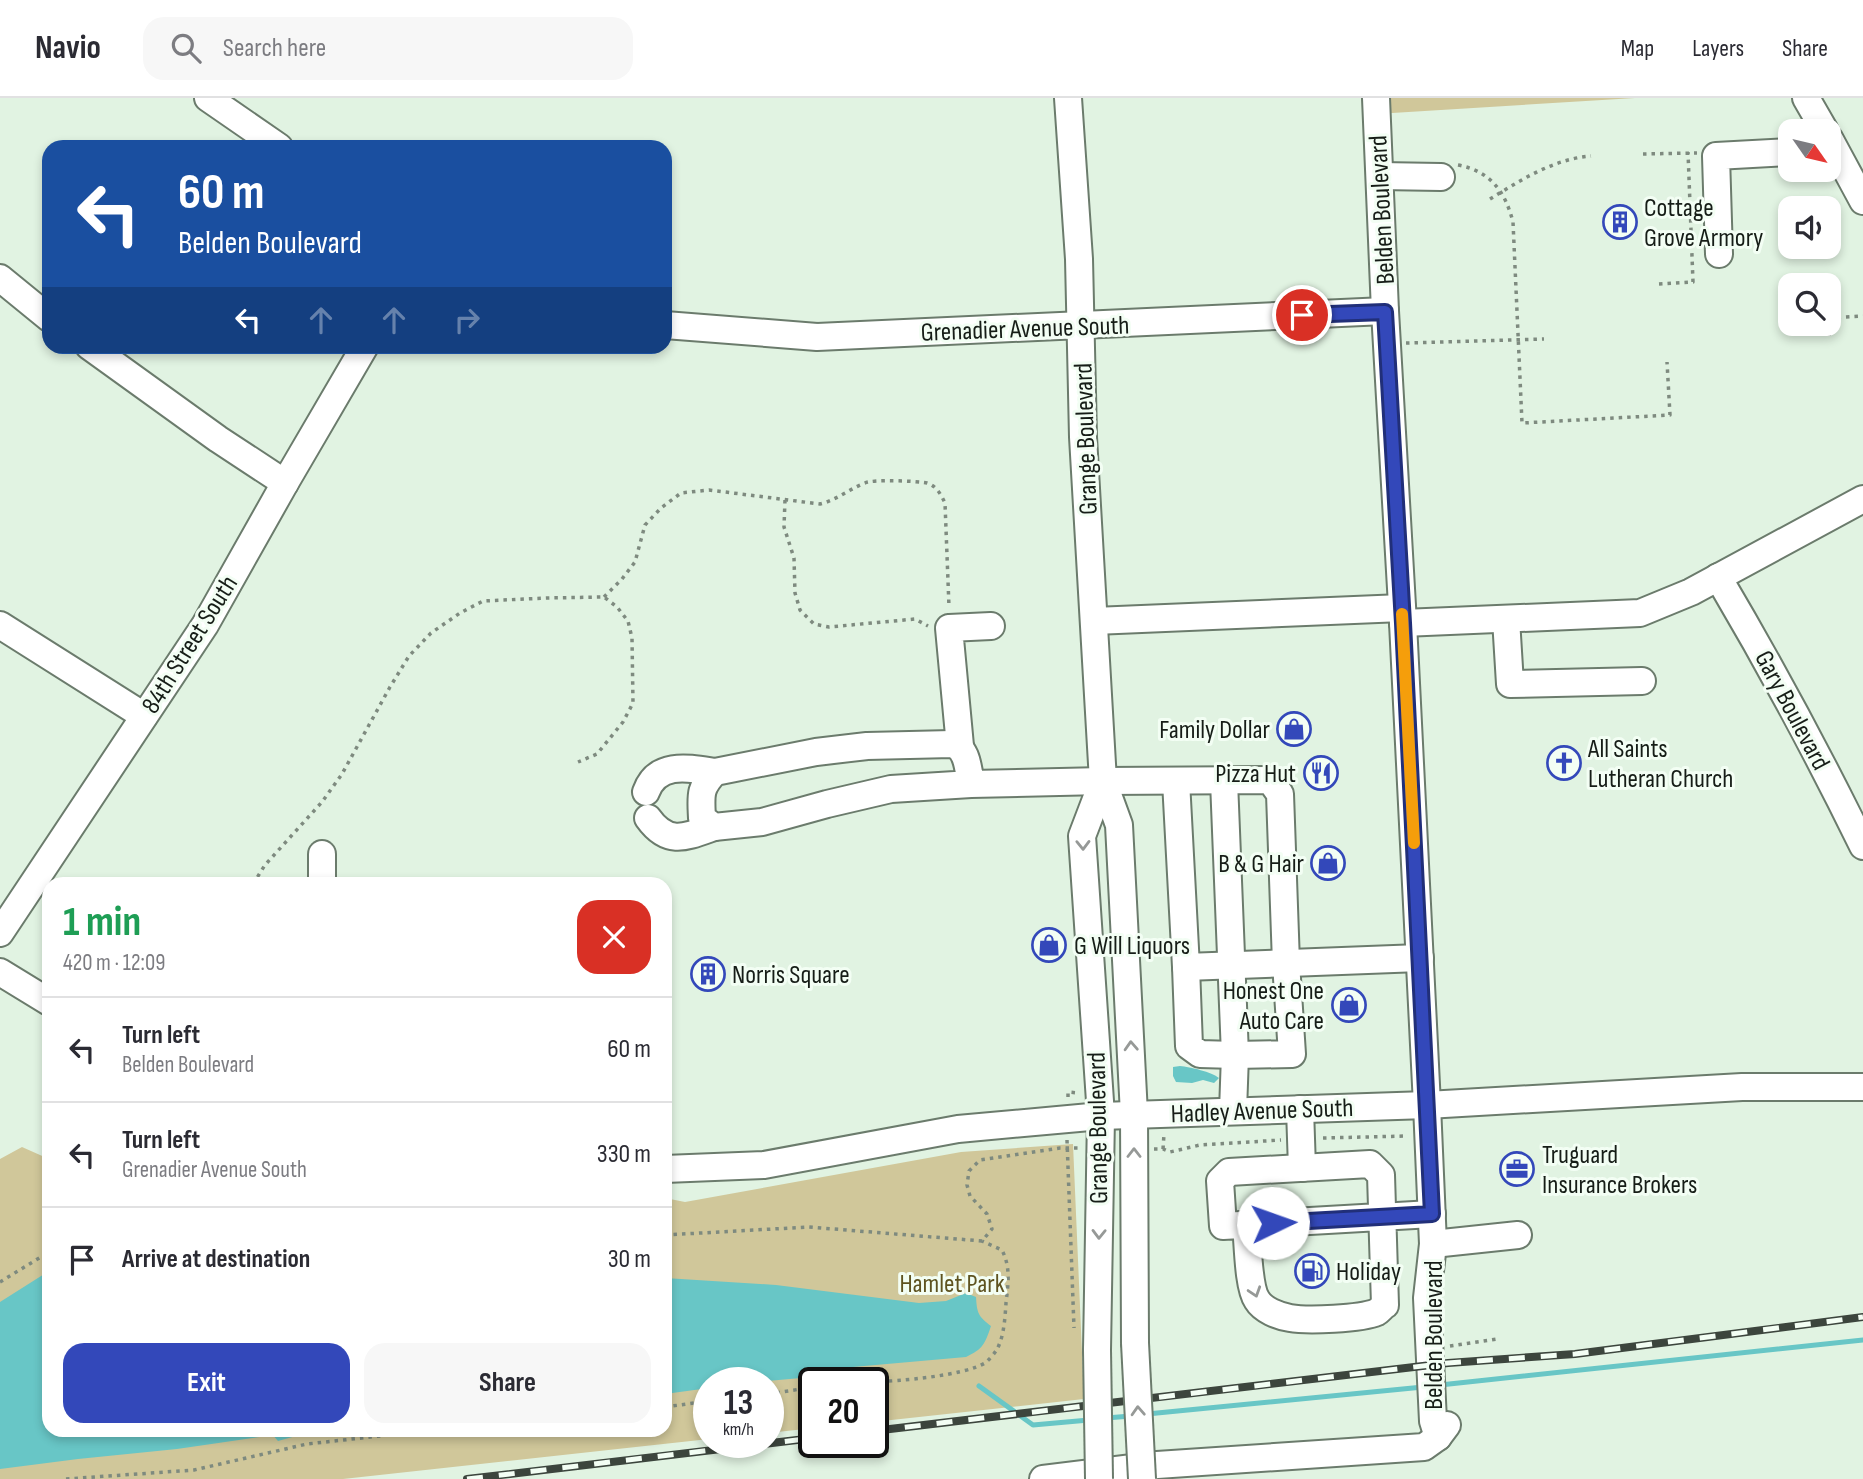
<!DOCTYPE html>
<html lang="en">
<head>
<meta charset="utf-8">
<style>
	body { margin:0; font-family:"Sofia Sans Condensed",sans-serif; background:#f7f7f7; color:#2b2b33; height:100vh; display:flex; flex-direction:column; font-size:26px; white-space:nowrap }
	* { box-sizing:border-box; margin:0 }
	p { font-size:23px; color:#7c7c81 }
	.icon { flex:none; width:38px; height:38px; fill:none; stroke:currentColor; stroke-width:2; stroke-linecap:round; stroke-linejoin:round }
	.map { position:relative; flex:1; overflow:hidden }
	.drawer { position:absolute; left:42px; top:779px; width:630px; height:560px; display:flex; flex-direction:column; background:#fff; border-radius:21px; box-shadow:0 4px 10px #0003 }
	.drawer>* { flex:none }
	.banner { position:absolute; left:42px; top:42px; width:630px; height:214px; border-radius:21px; box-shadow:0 4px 10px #0003; background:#1a4fa0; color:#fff; overflow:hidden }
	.needle { width:46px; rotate:124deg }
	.tools { position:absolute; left:1778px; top:21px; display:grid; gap:14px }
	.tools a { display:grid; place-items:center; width:63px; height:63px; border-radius:14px; background:#fff; box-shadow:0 4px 10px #0003; font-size:35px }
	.speed { position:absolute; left:693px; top:1269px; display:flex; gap:14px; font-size:35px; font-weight:700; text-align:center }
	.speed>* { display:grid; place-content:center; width:91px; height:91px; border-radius:50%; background:#fff; box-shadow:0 4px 10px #0003; line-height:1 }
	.speed small { font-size:18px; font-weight:400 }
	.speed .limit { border:4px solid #111; border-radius:10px; background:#fff; color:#111 }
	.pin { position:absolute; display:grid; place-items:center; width:60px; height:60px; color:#fff; margin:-30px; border:4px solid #fff; border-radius:50%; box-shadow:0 2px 7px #0007 }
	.me { position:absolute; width:77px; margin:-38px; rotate:87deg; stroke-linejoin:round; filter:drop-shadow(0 0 5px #0008) }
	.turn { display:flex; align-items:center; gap:24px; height:147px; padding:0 21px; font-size:32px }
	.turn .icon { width:91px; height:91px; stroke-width:2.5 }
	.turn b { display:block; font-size:49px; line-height:60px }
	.lanes { display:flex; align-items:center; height:66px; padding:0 21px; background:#0003; justify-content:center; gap:35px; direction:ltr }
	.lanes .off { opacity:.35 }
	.round { display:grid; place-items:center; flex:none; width:74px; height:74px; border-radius:21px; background:#f7f7f7 }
	.summary { display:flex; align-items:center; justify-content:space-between; height:119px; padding:0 21px }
	h1 { font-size:42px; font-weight:700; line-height:52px; color:#1e9e55 }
	.button { display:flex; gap:14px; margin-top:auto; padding:14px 21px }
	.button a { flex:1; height:80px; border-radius:21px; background:#3348ba; color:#fff; font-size:28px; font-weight:700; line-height:80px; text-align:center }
	.button a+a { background:#f7f7f7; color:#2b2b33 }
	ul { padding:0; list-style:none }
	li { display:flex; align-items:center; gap:21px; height:105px; padding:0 21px; border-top:2px solid #e1e1e2 }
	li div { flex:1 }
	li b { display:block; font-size:26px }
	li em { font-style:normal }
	header { display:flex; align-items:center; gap:42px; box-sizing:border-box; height:98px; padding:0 35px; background:#fff; border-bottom:2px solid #e1e1e2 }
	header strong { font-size:33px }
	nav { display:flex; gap:38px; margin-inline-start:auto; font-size:24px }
	.search { width:490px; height:63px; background:#f7f7f7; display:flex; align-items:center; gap:18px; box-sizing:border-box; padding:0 24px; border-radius:21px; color:#7c7c81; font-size:26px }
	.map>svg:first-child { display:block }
	.green { fill:#d0c79a }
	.water { fill:#68c6c6 }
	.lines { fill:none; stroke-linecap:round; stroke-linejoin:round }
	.stream { stroke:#68c6c6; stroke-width:5 }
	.minor-casing { stroke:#6b7b6c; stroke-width:30 }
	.path { stroke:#7e8a7f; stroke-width:3.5; stroke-dasharray:3.5 5; stroke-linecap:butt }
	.minor { stroke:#fff; stroke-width:26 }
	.rail-casing { stroke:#3c453d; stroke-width:8 }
	.rail { stroke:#f3fef4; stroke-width:5; stroke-dasharray:16; stroke-linecap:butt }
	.minor-bridge-casing { stroke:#6b7b6c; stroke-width:30; stroke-linecap:butt }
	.minor-bridge { stroke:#fff; stroke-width:26 }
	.oneway { stroke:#969997 }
	.route-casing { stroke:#212f79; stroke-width:18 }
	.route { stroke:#3348ba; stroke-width:12 }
	.slow { stroke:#f59e0b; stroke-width:12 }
	.labels { text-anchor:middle; stroke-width:6; stroke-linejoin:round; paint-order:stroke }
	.poi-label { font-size:26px; fill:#161d17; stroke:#f3fef4; text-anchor:start }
	.street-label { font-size:26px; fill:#161d17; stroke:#f3fef4 }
	.park-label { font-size:26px; fill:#5e5320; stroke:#f3fef4 }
</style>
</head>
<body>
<header>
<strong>Navio</strong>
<div class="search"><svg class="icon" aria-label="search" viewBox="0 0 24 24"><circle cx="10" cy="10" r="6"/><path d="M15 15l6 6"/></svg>Search here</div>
<nav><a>Map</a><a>Layers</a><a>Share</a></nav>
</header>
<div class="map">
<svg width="1863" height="1381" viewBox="0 0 1863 1381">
	<rect width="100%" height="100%" fill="#e1f3e2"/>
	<!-- green -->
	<g class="green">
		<polygon points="1376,0 1635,0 1376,16"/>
		<polygon points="1073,1046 1084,1301 873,1324 873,1284 814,1284 814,1330 768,1335 768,1284 709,1284 709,1341 343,1381 0,1381 0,1061 22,1049 49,1061 49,1332 665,1332 665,1100 685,1104 961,1054"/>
	</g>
	<!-- water -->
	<g class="water">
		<path d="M1180,968C1190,969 1212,974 1219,980L1214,985L1203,982L1192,985L1176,984L1173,978V969Z"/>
		<polygon points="49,1173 49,1332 298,1332 296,1338 278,1343 271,1335 266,1338 177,1351 78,1361 0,1371 0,1204"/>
		<path d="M665,1180L776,1187L919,1205L946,1203L966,1195L976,1199C977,1215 978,1218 991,1228C985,1246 983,1251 966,1259L853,1269L823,1278L755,1284H709V1290L665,1296Z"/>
	</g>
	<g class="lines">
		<!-- stream -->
		<g class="stream">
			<polyline points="1440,1287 1863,1242"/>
			<polyline points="979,1288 1033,1327 1089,1322"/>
			<polyline points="1147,1316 1423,1289"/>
			<polyline points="1106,1320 1131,1318"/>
		</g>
		<!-- minor casing -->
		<g class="minor-casing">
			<g id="minor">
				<polyline points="208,0 279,49"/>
				<polyline points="1068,0 1079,161 1083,339 1103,683 1119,727 1134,1016 1135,1245"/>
				<polyline points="1376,0 1385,213 1403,525 1427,1007 1433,1146 1427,1200 1433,1323 1438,1339"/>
				<polyline points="1806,0 1825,33"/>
				<polyline points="1829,40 1863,103"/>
				<polyline points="1380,78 1441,79"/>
				<polyline points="1719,156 1716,58 1790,54"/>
				<polyline points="0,180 49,220"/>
				<polyline points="665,227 817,239 1385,213"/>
				<polyline points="89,248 218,341 285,385"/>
				<path d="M1718,479C1770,567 1818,656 1863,748"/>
				<polyline points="1506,521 1510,586 1642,583"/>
				<polyline points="1094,523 1402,510"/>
				<polyline points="1403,525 1640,515 1691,494 1863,401"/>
				<polyline points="0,527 144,618"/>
				<polyline points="960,648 949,530 991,528"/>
				<polyline points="1176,683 1186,869 1420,860"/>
				<polyline points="1224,683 1235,957 1233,1013"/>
				<path d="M971,686C968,672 968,650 952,646L867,648L816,654L715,674C699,690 701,698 702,720L714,729L762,724L827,706L891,691L971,686L1103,683L1270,682L1280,696L1286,865L1292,956L1235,957L1200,956L1189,948L1186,869"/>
				<path d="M646,694C657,663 689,670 715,674"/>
				<path d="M648,720C668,748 686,739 714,729"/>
				<polyline points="322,756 322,786"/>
				<polyline points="0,835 205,527 285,385 365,248"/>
				<polyline points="0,874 49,904"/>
				<polyline points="1300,1011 1302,1070"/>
				<polyline points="665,1071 764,1067 958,1031 1101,1018 1427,1007 1742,989 1863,989"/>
				<path d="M1246,1127C1248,1145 1248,1189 1257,1202C1263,1212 1278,1218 1290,1220C1307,1223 1361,1221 1377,1214C1379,1213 1383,1208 1385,1207L1381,1077L1370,1066L1229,1074L1220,1083L1223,1128C1293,1124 1362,1120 1432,1116"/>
				<polyline points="1433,1146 1518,1137"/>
				<polyline points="1097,1252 1101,1018 1082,738 1103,683"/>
				<polyline points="1043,1381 1157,1367 1424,1349 1438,1339 1447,1327"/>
			</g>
		</g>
		<!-- path -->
		<g class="path">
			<polyline points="1643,56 1697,55"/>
			<path d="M1458,67C1490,73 1505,93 1513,124L1522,325L1670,317L1667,264"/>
			<path d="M1490,101C1521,82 1553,61 1591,58"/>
			<polyline points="1659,186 1693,184 1688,54"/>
			<polyline points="1829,220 1863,218"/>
			<polyline points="1829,238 1830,220"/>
			<polyline points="1406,245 1544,241"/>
			<polyline points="785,402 784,429 794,460 795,495 800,512 814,526 829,529 915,521 928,528"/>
			<path d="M604,499L622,481L635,464L645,427L661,410L681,395L709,392L820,406C837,402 849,391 865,385C873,381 918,383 927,385C937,388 941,397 945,405L949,509"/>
			<polyline points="253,786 265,767 322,704 342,676 390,589 409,558 431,535 460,515 483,503 546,500 604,499 617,509 628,523 632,540 633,605 623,624 597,656 578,664"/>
			<polyline points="1068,999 1068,994 1079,995"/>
			<polyline points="1323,1040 1407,1038"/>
			<polyline points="1067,1042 1074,1230"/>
			<polyline points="1154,1051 1163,1051 1170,1054 1200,1047 1281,1042"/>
			<polyline points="1163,1051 1164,1036"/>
			<polyline points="665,1137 809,1129 982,1143 992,1131 987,1116 970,1098 967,1087 969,1073 980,1062 1060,1050 1080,1050"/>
			<polyline points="0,1184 49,1154"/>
			<polyline points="1450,1248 1497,1241"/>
			<path d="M872,1284C899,1283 963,1278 985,1265C988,1263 993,1257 996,1253C1004,1240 1005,1220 1006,1205C1008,1186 1011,1170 1002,1152L982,1143"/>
			<polyline points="768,1296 814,1289"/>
			<polyline points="665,1309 709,1303"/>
			<polyline points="66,1381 194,1372 307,1346 434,1332"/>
		</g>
		<!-- minor -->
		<use href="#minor" class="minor"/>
		<!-- rail casing -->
		<g class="rail-casing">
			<g id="rail">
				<polyline points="873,1333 1448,1265 1575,1256 1863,1219"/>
				<polyline points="467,1381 814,1340"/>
			</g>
		</g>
		<!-- rail -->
		<use href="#rail" class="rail"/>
		<!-- minor-bridge casing -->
		<g class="minor-bridge-casing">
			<g id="minor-bridge">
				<polyline points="1135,1245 1142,1381"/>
				<polyline points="1097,1252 1099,1381"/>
			</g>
		</g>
		<!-- minor-bridge -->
		<use href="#minor-bridge" class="minor-bridge"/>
	</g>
	<!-- one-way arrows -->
	<defs><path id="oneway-chevron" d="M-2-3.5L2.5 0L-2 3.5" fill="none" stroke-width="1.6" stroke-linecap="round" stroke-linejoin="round" transform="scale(1.75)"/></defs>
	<g class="oneway">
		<use href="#oneway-chevron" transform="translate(1083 747) rotate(89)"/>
		<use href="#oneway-chevron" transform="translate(1131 948) rotate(-93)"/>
		<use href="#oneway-chevron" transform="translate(1134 1055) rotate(-90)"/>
		<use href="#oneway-chevron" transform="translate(1099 1136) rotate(91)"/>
		<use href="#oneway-chevron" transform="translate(1255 1194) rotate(72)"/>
		<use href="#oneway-chevron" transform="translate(1138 1313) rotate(-93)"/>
	</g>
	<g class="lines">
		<!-- route casing -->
		<g class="route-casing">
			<polyline id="route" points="1273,1125 1432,1116 1403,525 1385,214 1302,217"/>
		</g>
		<!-- route -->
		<use href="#route" class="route"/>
		<!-- slow -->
		<polyline class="slow" points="1402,516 1414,745"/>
	</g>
	<!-- icons -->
	<defs>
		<g id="building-ring" transform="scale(1.75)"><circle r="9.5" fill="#f3fef4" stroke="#3348ba" stroke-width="1.5"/><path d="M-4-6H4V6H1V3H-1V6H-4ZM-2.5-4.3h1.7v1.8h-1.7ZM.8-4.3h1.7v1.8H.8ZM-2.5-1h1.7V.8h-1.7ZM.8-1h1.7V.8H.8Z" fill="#3348ba"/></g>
		<g id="shop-ring" transform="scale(1.75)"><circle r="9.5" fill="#f3fef4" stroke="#3348ba" stroke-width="1.5"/><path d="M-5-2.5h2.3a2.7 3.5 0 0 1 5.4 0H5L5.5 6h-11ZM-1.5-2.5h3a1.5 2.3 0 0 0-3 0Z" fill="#3348ba"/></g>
		<g id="church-ring" transform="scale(1.75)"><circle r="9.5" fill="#f3fef4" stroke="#3348ba" stroke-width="1.5"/><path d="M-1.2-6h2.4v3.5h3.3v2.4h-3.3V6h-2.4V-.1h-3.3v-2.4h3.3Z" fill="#3348ba"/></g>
		<g id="restaurant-ring" transform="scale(1.75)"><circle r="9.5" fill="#f3fef4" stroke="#3348ba" stroke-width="1.5"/><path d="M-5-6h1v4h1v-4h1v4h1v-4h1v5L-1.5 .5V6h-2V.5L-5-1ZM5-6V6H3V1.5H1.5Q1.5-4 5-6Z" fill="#3348ba"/></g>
		<g id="office-ring" transform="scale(1.75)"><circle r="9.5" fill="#f3fef4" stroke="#3348ba" stroke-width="1.5"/><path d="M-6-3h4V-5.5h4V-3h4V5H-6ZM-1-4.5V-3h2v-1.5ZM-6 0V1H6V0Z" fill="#3348ba"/></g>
		<g id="fuel-ring" transform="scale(1.75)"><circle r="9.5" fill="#f3fef4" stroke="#3348ba" stroke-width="1.5"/><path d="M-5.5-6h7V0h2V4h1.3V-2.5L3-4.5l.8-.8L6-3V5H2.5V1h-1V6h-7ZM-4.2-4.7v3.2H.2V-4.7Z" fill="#3348ba"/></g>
	</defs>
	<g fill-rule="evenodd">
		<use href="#building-ring" x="1620" y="124"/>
		<use href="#shop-ring" x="1294" y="631"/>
		<use href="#church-ring" x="1564" y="665"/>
		<use href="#restaurant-ring" x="1321" y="675"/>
		<use href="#shop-ring" x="1328" y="765"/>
		<use href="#shop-ring" x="1049" y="847"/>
		<use href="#building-ring" x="708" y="876"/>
		<use href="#shop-ring" x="1349" y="907"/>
		<use href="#office-ring" x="1517" y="1071"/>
		<use href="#fuel-ring" x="1312" y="1173"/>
	</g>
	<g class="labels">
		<!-- poi labels -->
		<g class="poi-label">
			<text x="1644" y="118">Cottage<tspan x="1644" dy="30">Grove Armory</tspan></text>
			<text x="1270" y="640" text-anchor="end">Family Dollar</text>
			<text x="1588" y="659">All Saints<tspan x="1588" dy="30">Lutheran Church</tspan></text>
			<text x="1296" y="684" text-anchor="end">Pizza Hut</text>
			<text x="1304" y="774" text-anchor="end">B &amp; G Hair</text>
			<text x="1074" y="856">G Will Liquors</text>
			<text x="732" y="885">Norris Square</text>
			<text x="1324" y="901" text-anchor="end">Honest One<tspan x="1324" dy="30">Auto Care</tspan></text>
			<text x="1542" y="1065">Truguard<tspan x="1542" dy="30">Insurance Brokers</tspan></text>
			<text x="1336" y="1182">Holiday</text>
		</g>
		<!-- street labels -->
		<g class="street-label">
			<text transform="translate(1381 112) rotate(-93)" y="9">Belden Boulevard</text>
			<text transform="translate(1025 230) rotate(-2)" y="9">Grenadier Avenue South</text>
			<text transform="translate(1085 341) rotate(-92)" y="9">Grange Boulevard</text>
			<text transform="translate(189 546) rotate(-58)" y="9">84th Street South</text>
			<text transform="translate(1793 612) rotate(62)" y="9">Gary Boulevard</text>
			<text transform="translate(1262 1012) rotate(-2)" y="9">Hadley Avenue South</text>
			<text transform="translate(1097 1030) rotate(-91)" y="9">Grange Boulevard</text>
			<text transform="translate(1433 1237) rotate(-90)" y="9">Belden Boulevard</text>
		</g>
		<!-- park labels -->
		<g class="park-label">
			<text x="952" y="1194">Hamlet Park</text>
		</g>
	</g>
</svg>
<div class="tools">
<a><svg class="needle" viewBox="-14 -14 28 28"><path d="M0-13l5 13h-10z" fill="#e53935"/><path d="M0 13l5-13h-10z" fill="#7c7c81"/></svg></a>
<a><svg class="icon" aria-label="sound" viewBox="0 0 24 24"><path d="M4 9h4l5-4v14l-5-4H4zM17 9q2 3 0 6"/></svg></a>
<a><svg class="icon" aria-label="search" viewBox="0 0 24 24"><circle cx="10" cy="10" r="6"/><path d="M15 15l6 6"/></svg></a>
</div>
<div class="speed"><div>13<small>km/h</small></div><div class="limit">20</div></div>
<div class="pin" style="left:1302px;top:217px;background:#d93025"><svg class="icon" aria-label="arrive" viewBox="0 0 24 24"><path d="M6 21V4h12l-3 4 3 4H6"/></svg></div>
<svg class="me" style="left:1273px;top:1125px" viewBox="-20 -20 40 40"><circle r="19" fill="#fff"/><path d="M0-13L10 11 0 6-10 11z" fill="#3348ba"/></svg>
<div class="banner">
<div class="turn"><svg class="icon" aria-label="left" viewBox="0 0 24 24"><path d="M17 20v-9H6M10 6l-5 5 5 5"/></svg><div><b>60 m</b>Belden Boulevard</div></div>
<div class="lanes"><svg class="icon" aria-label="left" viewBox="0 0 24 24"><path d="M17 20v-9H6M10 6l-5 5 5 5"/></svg><svg class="icon off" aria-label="ahead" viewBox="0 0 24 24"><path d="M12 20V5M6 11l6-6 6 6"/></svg><svg class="icon off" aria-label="ahead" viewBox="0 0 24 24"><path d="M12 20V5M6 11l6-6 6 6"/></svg><svg class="icon off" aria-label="right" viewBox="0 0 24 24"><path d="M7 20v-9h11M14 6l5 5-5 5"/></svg></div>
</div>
<section class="drawer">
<div class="summary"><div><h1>1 min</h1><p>420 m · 12:09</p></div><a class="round" style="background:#d93025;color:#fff"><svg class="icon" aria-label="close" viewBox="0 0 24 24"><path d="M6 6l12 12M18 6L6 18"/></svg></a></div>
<ul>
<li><svg class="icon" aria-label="left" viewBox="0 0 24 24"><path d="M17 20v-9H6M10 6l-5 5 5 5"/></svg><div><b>Turn left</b><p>Belden Boulevard</p></div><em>60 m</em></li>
<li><svg class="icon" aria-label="left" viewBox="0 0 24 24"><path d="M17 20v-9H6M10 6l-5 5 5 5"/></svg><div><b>Turn left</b><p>Grenadier Avenue South</p></div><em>330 m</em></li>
<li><svg class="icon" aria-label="arrive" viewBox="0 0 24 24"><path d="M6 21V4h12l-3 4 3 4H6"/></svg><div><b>Arrive at destination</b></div><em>30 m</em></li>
</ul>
<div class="button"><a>Exit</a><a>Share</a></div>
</section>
</div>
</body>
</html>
